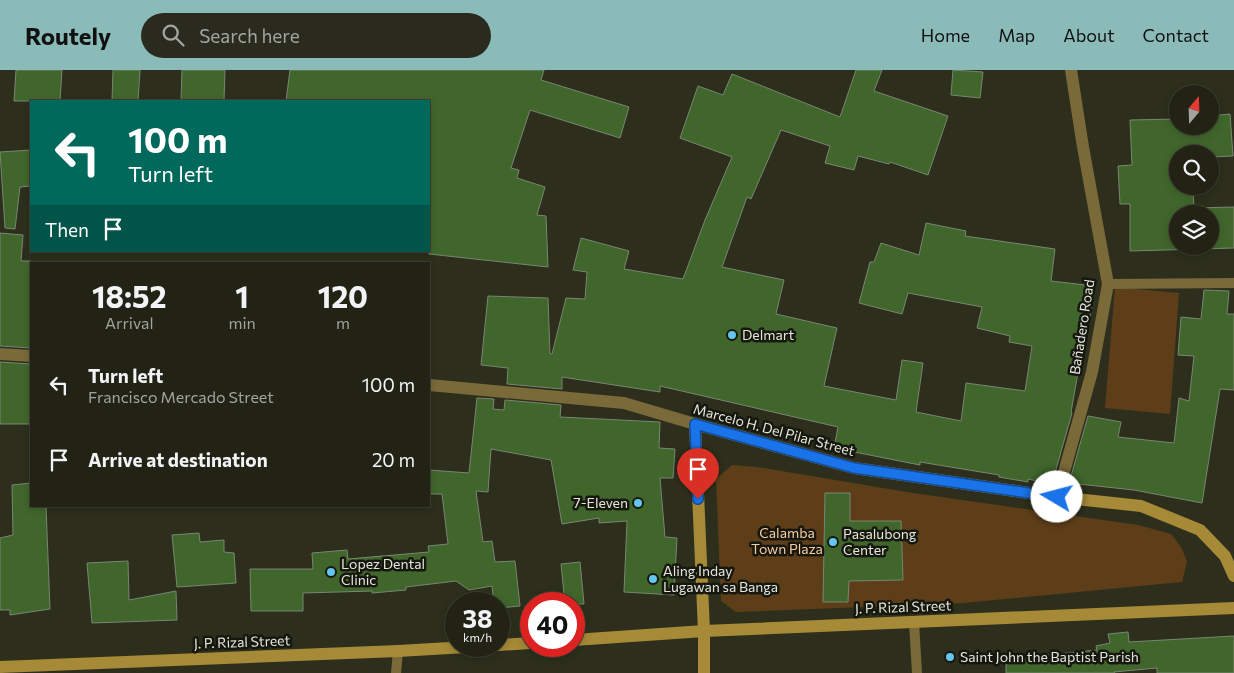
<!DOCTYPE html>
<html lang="en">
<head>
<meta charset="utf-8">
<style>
	body { margin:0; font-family:Commissioner,sans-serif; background:#2a2b1e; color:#f1f3f6; height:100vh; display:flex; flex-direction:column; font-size:19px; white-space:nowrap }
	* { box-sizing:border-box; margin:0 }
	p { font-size:16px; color:#a2a4a0 }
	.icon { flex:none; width:28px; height:28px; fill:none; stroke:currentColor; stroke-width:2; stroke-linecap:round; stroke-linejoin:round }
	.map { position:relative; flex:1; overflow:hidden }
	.details { position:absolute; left:30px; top:192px; width:400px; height:245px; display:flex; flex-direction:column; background:#222315; border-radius:0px; box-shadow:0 2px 8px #0003,0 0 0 1px #3f4034 }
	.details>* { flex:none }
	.banner { position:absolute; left:30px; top:30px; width:400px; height:152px; border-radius:0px; box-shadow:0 2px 8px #0003,0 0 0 1px #3f4034; background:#00695c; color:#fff; overflow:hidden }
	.needle { width:32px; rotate:19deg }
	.fabs { position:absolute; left:1169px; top:15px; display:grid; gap:10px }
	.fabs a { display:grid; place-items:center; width:50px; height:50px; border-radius:50%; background:#222315; box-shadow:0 2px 8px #0003,0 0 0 1px #3f4034; font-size:25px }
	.speed { position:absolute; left:445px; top:522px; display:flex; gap:10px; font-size:25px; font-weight:700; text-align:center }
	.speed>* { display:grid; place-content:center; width:65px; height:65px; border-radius:50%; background:#222315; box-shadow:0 2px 8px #0003,0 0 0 1px #3f4034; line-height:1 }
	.speed small { font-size:12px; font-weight:400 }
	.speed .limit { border:8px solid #d22; background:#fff; color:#111 }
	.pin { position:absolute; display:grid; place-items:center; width:42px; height:42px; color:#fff; margin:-51px -21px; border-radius:50% 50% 50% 0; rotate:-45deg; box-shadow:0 0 5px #0007 }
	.pin .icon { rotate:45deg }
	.me { position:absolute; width:55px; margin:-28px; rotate:278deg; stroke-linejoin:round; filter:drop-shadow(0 0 4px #0008) }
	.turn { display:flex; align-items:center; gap:18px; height:105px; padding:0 15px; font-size:22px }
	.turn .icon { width:65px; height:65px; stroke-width:2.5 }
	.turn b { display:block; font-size:35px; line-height:42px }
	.then { display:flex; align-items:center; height:48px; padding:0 15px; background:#0003; gap:10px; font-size:19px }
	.eta { display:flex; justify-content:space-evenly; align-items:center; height:85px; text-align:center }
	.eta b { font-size:30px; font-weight:700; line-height:35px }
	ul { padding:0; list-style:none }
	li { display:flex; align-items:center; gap:15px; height:75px; padding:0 15px }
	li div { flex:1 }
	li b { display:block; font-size:19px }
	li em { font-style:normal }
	header { display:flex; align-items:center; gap:30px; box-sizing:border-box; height:70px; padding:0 25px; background:#8bbbb9; color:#111 }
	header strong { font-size:24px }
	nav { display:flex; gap:28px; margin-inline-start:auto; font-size:18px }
	.search { width:350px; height:45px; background:#2a2b1e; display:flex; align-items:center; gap:12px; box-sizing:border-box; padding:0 18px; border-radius:28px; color:#a2a4a0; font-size:19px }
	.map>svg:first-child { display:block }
	.green { fill:#5e3e19 }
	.building { fill:#40662c; stroke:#798673; fill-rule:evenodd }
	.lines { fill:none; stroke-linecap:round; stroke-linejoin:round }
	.lane { stroke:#7a6939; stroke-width:10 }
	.street { stroke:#7a6939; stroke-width:12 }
	.secondary { stroke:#a68a37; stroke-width:12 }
	.route-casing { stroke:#114b97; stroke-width:12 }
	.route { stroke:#1a73e8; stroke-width:9 }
	.poi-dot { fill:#64c5ee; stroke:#16170e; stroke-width:2 }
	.labels { text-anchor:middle; stroke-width:5; stroke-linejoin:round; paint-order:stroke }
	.street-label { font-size:14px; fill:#e4e6d9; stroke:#16170e }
	.poi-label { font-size:14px; fill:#e4e6d9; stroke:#16170e; text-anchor:start }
	.park-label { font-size:14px; fill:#f8cca0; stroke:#16170e }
</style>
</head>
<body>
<header>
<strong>Routely</strong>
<div class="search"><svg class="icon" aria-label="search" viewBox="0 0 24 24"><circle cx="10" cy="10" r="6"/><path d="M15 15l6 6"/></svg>Search here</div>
<nav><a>Home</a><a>Map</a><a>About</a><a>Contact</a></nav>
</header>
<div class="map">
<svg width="1234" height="603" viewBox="0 0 1234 603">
	<rect width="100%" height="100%" fill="#2d2f1c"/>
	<!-- green -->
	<g class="green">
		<polygon points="1115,217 1179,223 1170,344 1105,338"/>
		<polygon points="732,395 757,397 913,423 1138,455 1171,464 1181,477 1187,491 1182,512 963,533 736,542 721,531 716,409"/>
	</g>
	<!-- building -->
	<g class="building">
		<polygon points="16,0 62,0 60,31 14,31"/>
		<polygon points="113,0 140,0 138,31 112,31"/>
		<polygon points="182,0 225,0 224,31 181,31"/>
		<polygon points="290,0 544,0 541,10 629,37 620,68 530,40 511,98 519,100 517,108 545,117 537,145 546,146 548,197 429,184 429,31 286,31"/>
		<polygon points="856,0 882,0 874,21 948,46 928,105 890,92 889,94 858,86 854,100 825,93 830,76 781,60 751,129 747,127 722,197 784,210 776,244 837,258 824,316 896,330 902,290 923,293 916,342 961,351 966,313 1025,321 1032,276 1009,272 1010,266 977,258 982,237 908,223 902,244 859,233 870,192 874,192 881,173 919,185 926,153 966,161 965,166 1055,179 1051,211 1094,216 1090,247 1088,246 1071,342 1072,343 1053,410 1052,410 1051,414 1028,409 1028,412 999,407 999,405 920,392 920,395 834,378 838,357 660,316 660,322 562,307 562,319 507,314 508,298 481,295 488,226 548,228 550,284 552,284 566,228 585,229 587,202 573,200 581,168 629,181 624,199 683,209 705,150 732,87 680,68 698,16 723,25 732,4 840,47"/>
		<polygon points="953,0 983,2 980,28 951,25"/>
		<path d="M1230,44L1233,86L1210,87V84H1178V116H1193L1194,138L1234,137V178L1130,181V134H1120L1118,96L1132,95L1130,50L1178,49V56H1210V46ZM1178,144H1210V176H1178Z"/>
		<polygon points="31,80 31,116 20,117 15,159 5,158 0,82"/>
		<polygon points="0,163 23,165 21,191 31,191 31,278 0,276"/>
		<polygon points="1204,220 1229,221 1227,244 1234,244 1234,320 1220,319 1202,433 1134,420 1069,413 1088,346 1121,352 1118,367 1174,373 1179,328 1189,331 1194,286 1178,285 1181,247 1201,249"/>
		<polygon points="0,292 31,294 31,354 0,354"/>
		<polygon points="477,328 494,329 493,339 504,340 505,330 561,335 560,347 660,352 659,378 675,379 673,408 660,408 665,467 677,468 674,525 624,522 627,451 599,453 599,448 562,454 551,390 491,379 488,422 476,421 483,472 492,471 495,492 515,491 520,536 499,538 499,534 494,534 492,516 469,520 456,511 406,517 406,520 372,523 372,521 303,523 303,541 251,541 250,499 313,499 312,483 347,480 348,489 429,482 428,476 448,474 442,424 429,424 429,400 469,403"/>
		<polygon points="31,413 31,436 46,436 50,539 10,545 10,540 0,540 0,468 13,465 12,415"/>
		<polygon points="825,423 850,423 850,451 901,451 903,510 849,511 848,532 823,532"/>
		<polygon points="199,463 200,472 224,470 224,482 234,483 236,513 177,517 172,465"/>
		<polygon points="128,491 129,530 176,521 177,550 92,553 87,493"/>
		<polygon points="580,492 584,534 565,534 561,494"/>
		<polygon points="1128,562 1129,572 1234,566 1234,603 1157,603 1157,598 1114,602 1115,603 1006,603 1006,589 1097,580 1096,576 1110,573 1108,564"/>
	</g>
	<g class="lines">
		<!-- lane -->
		<g class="lane">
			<polyline points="1108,214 1234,213"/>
			<polyline points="914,552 917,603"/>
			<polyline points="396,603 398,581"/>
		</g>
		<!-- street -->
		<g class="street">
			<polyline points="0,284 31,286"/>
			<polyline points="429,315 624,333 695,354"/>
			<polyline points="1057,427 1092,302 1108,214 1083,77 1071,0"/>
		</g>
		<!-- secondary -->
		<g class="secondary">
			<polyline points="574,570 704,561 1234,538"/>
			<polyline points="499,575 531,573"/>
			<polyline points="0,597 398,581 484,576"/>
			<polyline points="704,603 704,561 695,354 854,398 1057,427 1141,436 1200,460 1225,486 1234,506"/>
		</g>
	</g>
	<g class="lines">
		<!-- route casing -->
		<g class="route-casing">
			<polyline id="route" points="698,429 695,354 854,398 1057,427"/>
		</g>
		<!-- route -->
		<use href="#route" class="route"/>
	</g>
	<!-- markers -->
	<g class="poi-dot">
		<circle cx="732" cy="265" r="5"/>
		<circle cx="638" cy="433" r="5"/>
		<circle cx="833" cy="472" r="5"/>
		<circle cx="331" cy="502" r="5"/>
		<circle cx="653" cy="509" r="5"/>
		<circle cx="950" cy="587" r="5"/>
	</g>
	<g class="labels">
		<!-- street labels -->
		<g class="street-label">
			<text transform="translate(1082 257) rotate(-81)" y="5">Bañadero Road</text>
			<text transform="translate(774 360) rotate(15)" y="5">Marcelo H. Del Pilar Street</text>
			<text transform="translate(903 537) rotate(-2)" y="5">J. P. Rizal Street</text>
			<text transform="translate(242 572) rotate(-2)" y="5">J. P. Rizal Street</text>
		</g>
		<!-- poi labels -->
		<g class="poi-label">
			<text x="742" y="270">Delmart</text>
			<text x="628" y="438" text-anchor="end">7-Eleven</text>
			<text x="843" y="469">Pasalubong<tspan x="843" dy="16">Center</tspan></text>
			<text x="341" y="499">Lopez Dental<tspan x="341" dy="16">Clinic</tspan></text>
			<text x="663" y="506">Aling Inday<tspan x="663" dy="16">Lugawan sa Banga</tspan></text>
			<text x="960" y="592">Saint John the Baptist Parish</text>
		</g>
		<!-- park labels -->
		<g class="park-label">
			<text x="787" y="468">Calamba<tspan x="787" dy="16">Town Plaza</tspan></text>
		</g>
	</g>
</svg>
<div class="fabs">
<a><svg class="needle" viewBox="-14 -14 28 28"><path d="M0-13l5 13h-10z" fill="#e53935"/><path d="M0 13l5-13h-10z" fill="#a2a4a0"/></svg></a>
<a><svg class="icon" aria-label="search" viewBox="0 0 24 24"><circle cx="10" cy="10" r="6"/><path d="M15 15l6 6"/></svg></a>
<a><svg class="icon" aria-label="layers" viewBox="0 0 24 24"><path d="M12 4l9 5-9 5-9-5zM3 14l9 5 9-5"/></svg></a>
</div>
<div class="speed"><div>38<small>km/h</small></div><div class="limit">40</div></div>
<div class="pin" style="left:698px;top:429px;background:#d93025"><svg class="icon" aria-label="arrive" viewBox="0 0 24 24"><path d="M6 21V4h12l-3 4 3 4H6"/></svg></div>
<svg class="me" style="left:1057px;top:427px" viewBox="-20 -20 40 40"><circle r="19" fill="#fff"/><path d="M0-13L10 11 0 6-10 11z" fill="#1a73e8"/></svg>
<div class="banner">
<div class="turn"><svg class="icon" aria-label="left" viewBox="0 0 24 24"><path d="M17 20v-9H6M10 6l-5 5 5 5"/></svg><div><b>100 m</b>Turn left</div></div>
<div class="then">Then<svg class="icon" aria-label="arrive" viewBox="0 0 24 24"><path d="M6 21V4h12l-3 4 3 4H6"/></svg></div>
</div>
<section class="details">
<div class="eta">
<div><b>18:52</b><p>Arrival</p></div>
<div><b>1</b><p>min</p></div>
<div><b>120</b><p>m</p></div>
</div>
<ul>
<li><svg class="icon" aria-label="left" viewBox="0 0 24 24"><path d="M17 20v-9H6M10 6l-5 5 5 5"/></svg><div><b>Turn left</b><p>Francisco Mercado Street</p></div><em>100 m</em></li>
<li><svg class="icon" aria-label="arrive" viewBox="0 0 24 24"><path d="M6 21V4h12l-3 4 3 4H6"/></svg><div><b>Arrive at destination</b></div><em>20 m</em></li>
</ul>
</section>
</div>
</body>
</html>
